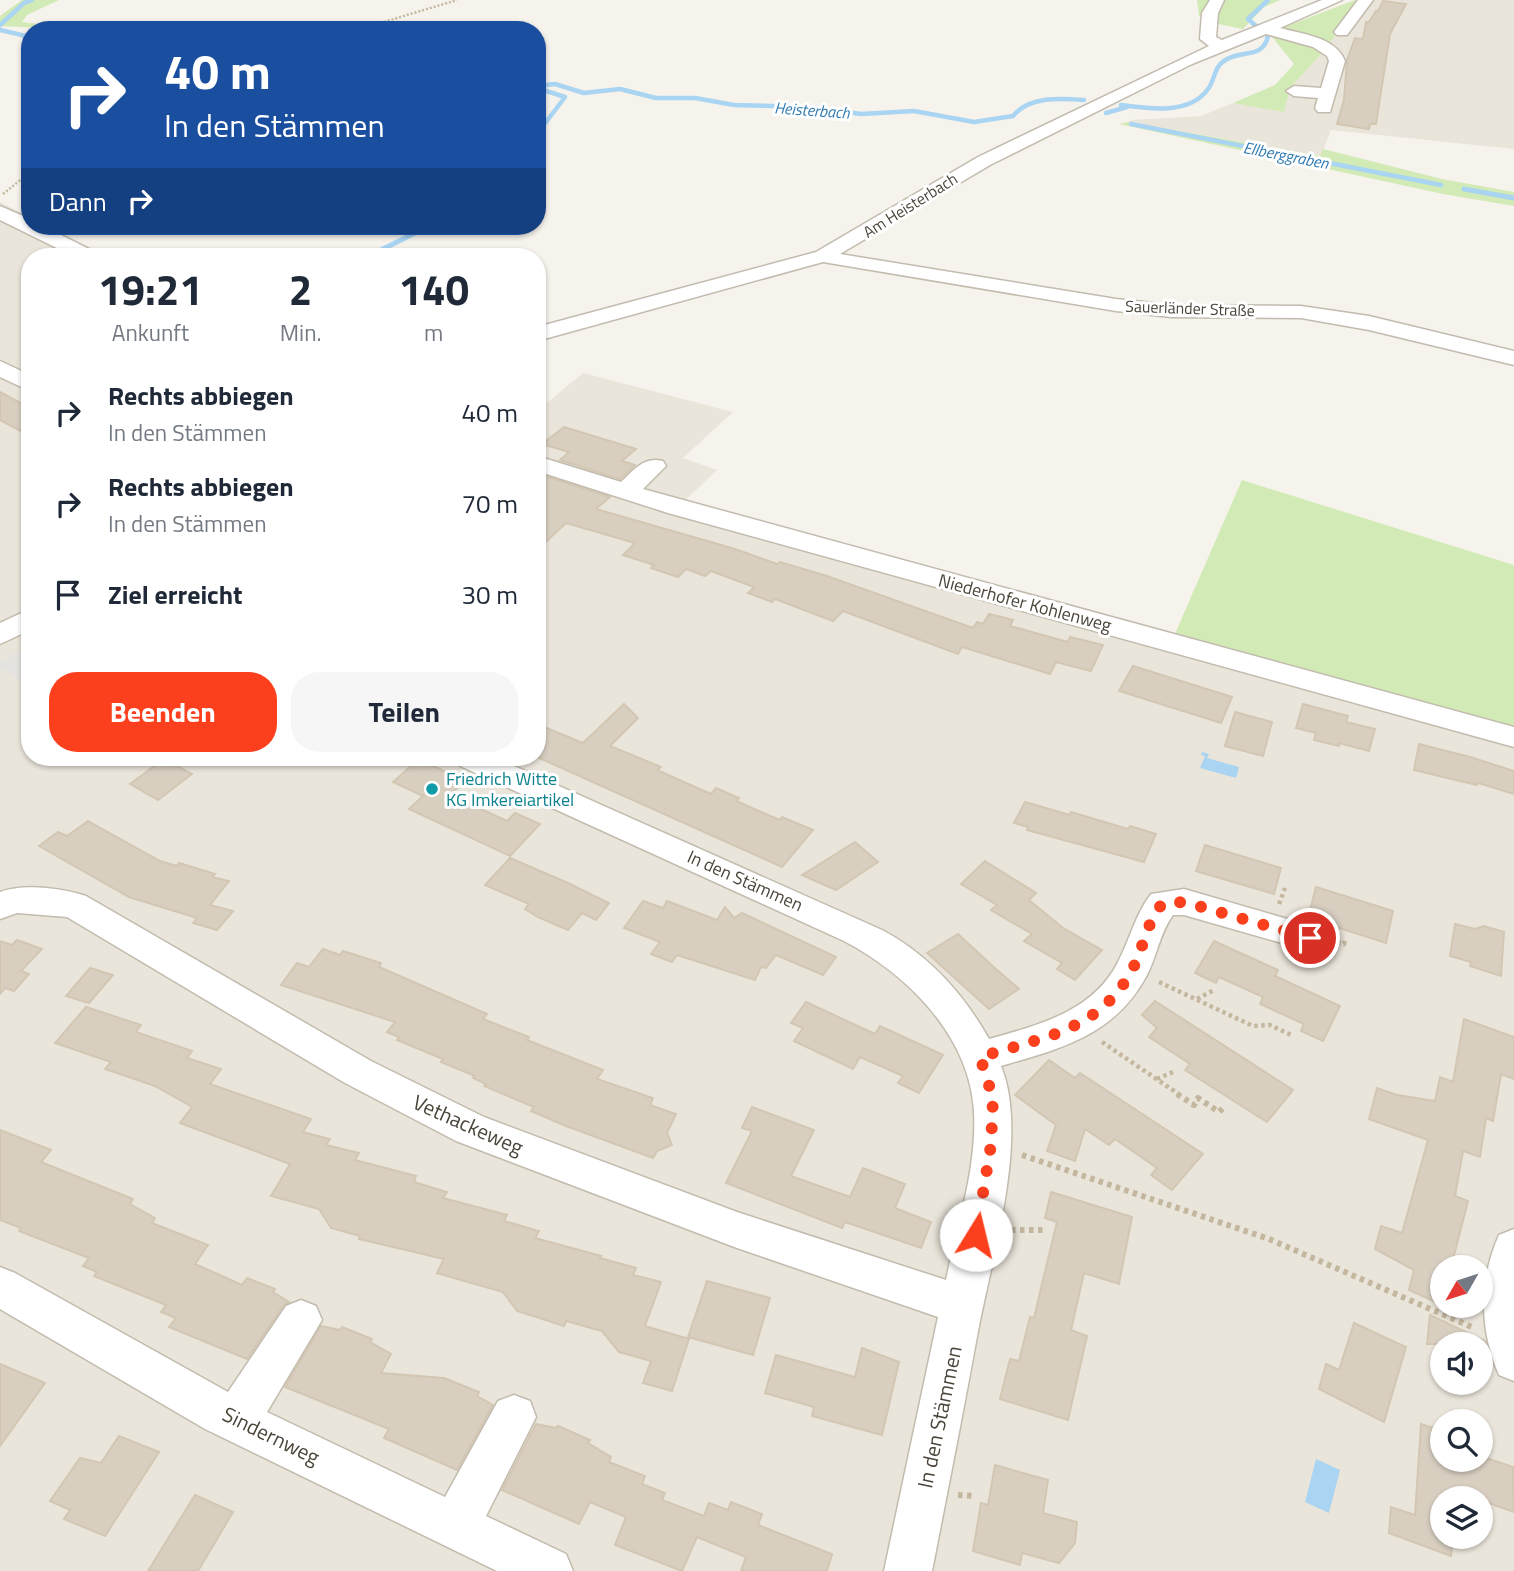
<!DOCTYPE html>
<html lang="de">
<head>
<meta charset="utf-8">
<style>
	body { margin:0; font-family:"Titillium Web",sans-serif; background:#f6f6f7; color:#1f2937; height:100vh; display:flex; flex-direction:column; font-size:26px; white-space:nowrap }
	* { box-sizing:border-box; margin:0 }
	p { font-size:23px; color:#747a83 }
	.icon { flex:none; width:38px; height:38px; fill:none; stroke:currentColor; stroke-width:2; stroke-linecap:round; stroke-linejoin:round }
	.map { position:relative; flex:1; overflow:hidden }
	.details { position:absolute; left:21px; top:248px; width:525px; height:518px; display:flex; flex-direction:column; background:#fff; border-radius:28px; box-shadow:0 2px 5px #0004 }
	.details>* { flex:none }
	.banner { position:absolute; left:21px; top:21px; width:525px; height:214px; border-radius:28px; box-shadow:0 2px 5px #0004; background:#1a4fa0; color:#fff; overflow:hidden }
	.needle { width:46px; rotate:231deg }
	.buttons { position:absolute; left:1430px; top:1255px; display:grid; gap:14px }
	.buttons a { display:grid; place-items:center; width:63px; height:63px; border-radius:50%; background:#fff; box-shadow:0 2px 5px #0004; font-size:35px }
	.pin { position:absolute; display:grid; place-items:center; width:60px; height:60px; color:#fff; margin:-30px; border:4px solid #fff; border-radius:50%; box-shadow:0 2px 7px #0007 }
	.me { position:absolute; width:77px; margin:-38px; rotate:9deg; stroke-linejoin:round; filter:drop-shadow(0 0 5px #0008) }
	.turn { display:flex; align-items:center; gap:24px; height:147px; padding:0 28px; font-size:32px }
	.turn .icon { width:91px; height:91px; stroke-width:2.5 }
	.turn b { display:block; font-size:49px; line-height:60px }
	.then { display:flex; align-items:center; height:66px; padding:0 28px; background:#0003; gap:14px; font-size:26px }
	.eta { display:flex; justify-content:space-evenly; align-items:center; height:119px; text-align:center }
	.eta b { font-size:42px; font-weight:700; line-height:49px }
	.button { display:flex; gap:14px; margin-top:auto; padding:14px 28px }
	.button a { flex:1; height:80px; border-radius:28px; background:#fc3f1d; color:#fff; font-size:28px; font-weight:700; line-height:80px; text-align:center }
	.button a+a { background:#f6f6f7; color:#1f2937 }
	ul { padding:0; list-style:none }
	li { display:flex; align-items:center; gap:21px; height:91px; padding:0 28px }
	li div { flex:1 }
	li b { display:block; font-size:26px }
	li em { font-style:normal }
	.map>svg:first-child { display:block }
	.residential { fill:#eae5da; fill-rule:evenodd }
	.green { fill:#d2eab5 }
	.parking { fill:#e5e3e0 }
	.water { fill:#a9d4f2 }
	.lines { fill:none; stroke-linecap:round; stroke-linejoin:round }
	.stream-far1 { stroke:#a9d4f2; stroke-width:4.5 }
	.stream { stroke:#a9d4f2; stroke-width:5 }
	.building { fill:#d8cfc1; stroke:#d3c7b4; stroke-width:2 }
	.minor-casing { stroke:#c2bbae; stroke-width:3 }
	.path-far2 { stroke:#c4b79f; stroke-width:2.5; stroke-dasharray:2 2; stroke-linecap:butt }
	.path-far1 { stroke:#c4b79f; stroke-width:4.5; stroke-dasharray:3.5 3.5; stroke-linecap:butt }
	.path { stroke:#c4b79f; stroke-width:6; stroke-dasharray:4.5 4.5; stroke-linecap:butt }
	.minor { fill:#fff; fill-rule:evenodd }
	.route { stroke:#fc3f1d; stroke-width:12; stroke-dasharray:0 21.6 }
	.culture-dot { fill:#0f9aa8; stroke:#fff; stroke-width:2.5 }
	.labels { text-anchor:middle; stroke-width:6; stroke-linejoin:round; paint-order:stroke }
	.far-water-label { font-size:16px; font-style:italic; fill:#2e7ab2; stroke:#fff }
	.far-street-label { font-size:16px; fill:#4b4439; stroke:#fff }
	.street-label { font-size:18px; fill:#4b4439; stroke:#fff }
	.culture-label { font-size:18px; fill:#0d838f; stroke:#fff; text-anchor:start }
	.near-street-label { font-size:21px; fill:#4b4439; stroke:#fff }
</style>
</head>
<body>
<div class="map">
<svg width="1514" height="1571" viewBox="0 0 1514 1571">
	<rect width="100%" height="100%" fill="#f6f3ec"/>
	<!-- residential -->
	<g class="residential">
		<polygon points="1362,0 1514,0 1514,149 1331,130 1321,156 1128,122 1132,120 1201,116 1233,103 1283,111 1290,88 1323,52"/>
		<path d="M0,202L30,217V226H47L110,257H30V758H537V411L583,373L733,412L683,458L717,470L678,507L1514,737V1571H0ZM1442,1267H1480V1306H1442ZM1442,1344H1480V1382H1442ZM1442,1421H1480V1460H1442ZM1442,1498H1480V1536H1442Z"/>
	</g>
	<!-- green -->
	<g class="green">
		<polygon points="22,0 59,0 27,15 22,22 86,30 0,26 0,16"/>
		<polygon points="1197,0 1280,0 1264,7 1243,29 1218,24 1199,16"/>
		<polygon points="1355,0 1362,0 1323,52 1290,88 1284,112 1233,103 1275,85 1294,64 1269,33"/>
		<polygon points="1128,122 1320,156 1323,149 1442,179 1514,192 1514,206 1443,194 1119,124"/>
		<polygon points="1242,480 1514,565 1514,737 1171,643"/>
	</g>
	<!-- parking -->
	<polygon class="parking" points="27,646 30,648 30,686 0,667 0,662"/>
	<!-- water -->
	<g class="water">
		<polygon points="1202,752 1209,754 1207,758 1239,767 1236,778 1200,768 1205,756 1201,755"/>
		<polygon points="1316,1459 1340,1470 1329,1513 1305,1502"/>
	</g>
	<g class="lines">
		<!-- stream-far1 -->
		<g class="stream-far1">
			<polyline points="0,25 24,3 32,0"/>
			<polyline points="1256,26 1248,19 1268,0"/>
			<polyline points="0,30 30,37"/>
			<path d="M537,86L555,84L584,93L620,89L656,98H695L734,105L812,107L861,114L914,111L974,122L1013,116C1029,96 1060,98 1084,100"/>
			<polyline points="537,88 565,97 537,134"/>
			<path d="M1121,105C1149,109 1190,115 1208,89C1215,80 1214,67 1224,61C1240,49 1263,60 1268,36"/>
			<polyline points="1106,113 1127,107"/>
			<polyline points="1131,124 1441,185"/>
			<polyline points="537,167 543,174"/>
		</g>
		<!-- stream -->
		<g class="stream">
			<polyline points="1464,189 1514,198"/>
			<polyline points="367,257 429,226"/>
		</g>
	</g>
	<!-- building -->
	<g class="building">
		<polygon points="1383,1 1406,4 1390,34 1376,124 1370,124 1369,129 1337,124 1344,100 1347,60 1355,38 1363,39 1366,22 1369,22 1376,11 1378,11"/>
		<polygon points="0,392 30,408 30,436 0,420"/>
		<polygon points="564,427 636,449 622,461 635,465 620,479 560,460 569,452 542,444"/>
		<polygon points="542,475 610,497 596,509 735,549 777,564 780,562 824,575 973,628 977,622 983,624 989,614 1013,620 1010,626 1068,642 1070,637 1103,645 1091,671 1056,662 1050,674 962,647 958,654 843,611 833,621 775,599 772,602 748,593 754,587 711,571 705,576 686,569 678,577 651,568 654,565 623,555 635,543 566,523 537,550 537,479"/>
		<polygon points="1133,666 1232,697 1221,723 1119,691"/>
		<polygon points="624,704 638,718 610,746 661,767 657,770 711,794 716,788 739,798 736,801 780,820 782,817 813,830 782,867 537,757 537,724 583,743"/>
		<polygon points="1303,704 1348,716 1346,722 1375,729 1369,751 1339,743 1339,746 1314,740 1316,733 1296,728"/>
		<polygon points="1235,712 1272,722 1263,756 1225,746"/>
		<polygon points="1419,744 1470,757 1514,771 1514,794 1478,783 1477,785 1414,770"/>
		<polygon points="164,759 192,774 158,800 130,784"/>
		<polygon points="419,759 465,781 450,795 507,821 515,813 540,824 510,856 409,809 423,796 393,782"/>
		<polygon points="1025,802 1070,815 1071,812 1128,829 1130,826 1156,834 1144,862 1027,830 1028,827 1014,823"/>
		<polygon points="88,821 160,861 177,866 179,863 215,874 212,877 229,881 210,905 233,911 217,930 193,923 197,918 129,897 39,846 58,832 67,836"/>
		<polygon points="855,842 878,862 836,890 802,875"/>
		<polygon points="1205,845 1281,868 1274,894 1196,871"/>
		<polygon points="510,858 568,883 609,903 596,920 582,913 568,930 538,917 525,909 529,904 485,885"/>
		<polygon points="985,861 1036,893 1029,900 1063,928 1102,950 1075,980 1057,969 1062,963 1024,941 1032,934 991,910 997,905 961,884"/>
		<polygon points="1316,887 1393,911 1386,943 1308,918"/>
		<polygon points="643,901 663,908 667,901 717,920 725,907 734,918 742,913 836,957 823,975 776,955 766,968 761,967 755,980 677,955 672,962 651,954 660,942 624,928"/>
		<polygon points="1455,924 1475,929 1484,926 1504,932 1501,976 1470,966 1471,962 1450,956"/>
		<polygon points="958,934 997,970 1019,989 989,1009 927,953"/>
		<polygon points="17,940 42,949 21,971 29,974 14,991 5,988 0,994 0,941 12,945"/>
		<polygon points="1214,941 1278,970 1275,976 1340,1006 1323,1041 1301,1031 1304,1024 1260,1004 1263,997 1219,977 1216,983 1195,973"/>
		<polygon points="323,949 340,955 343,951 381,963 379,967 487,1014 483,1019 529,1037 527,1040 603,1070 597,1079 653,1098 650,1105 676,1114 667,1133 672,1145 657,1151 653,1158 566,1126 531,1111 534,1107 484,1086 486,1084 473,1078 475,1076 441,1062 443,1059 397,1040 399,1037 387,1032 395,1022 281,985 297,963 309,967"/>
		<polygon points="90,968 113,975 89,1003 66,996"/>
		<polygon points="1155,1001 1293,1090 1267,1122 1185,1070 1190,1064 1149,1037 1157,1028 1142,1015"/>
		<polygon points="806,1002 875,1034 880,1026 943,1055 919,1093 898,1083 903,1076 860,1057 853,1069 794,1041 803,1028 791,1023"/>
		<polygon points="86,1007 141,1025 136,1032 192,1051 187,1058 221,1069 210,1084 311,1119 303,1132 330,1139 326,1145 359,1153 355,1160 416,1176 414,1182 447,1192 443,1198 507,1215 504,1221 539,1231 535,1238 601,1256 600,1258 636,1268 633,1275 661,1282 645,1326 689,1339 672,1391 643,1383 651,1361 619,1352 602,1331 566,1321 564,1326 517,1311 503,1292 437,1273 444,1259 359,1239 360,1236 331,1228 319,1209 271,1196 290,1164 180,1123 192,1107 155,1086 105,1069 111,1062 55,1043"/>
		<polygon points="1464,1019 1514,1037 1514,1079 1501,1074 1493,1121 1486,1118 1480,1157 1463,1151 1455,1196 1468,1201 1451,1267 1442,1267 1442,1305 1409,1290 1414,1270 1375,1249 1381,1226 1402,1233 1428,1140 1369,1119 1377,1088 1397,1095 1435,1101 1440,1077 1453,1082"/>
		<polygon points="1049,1060 1075,1078 1080,1073 1203,1154 1172,1190 1151,1175 1157,1168 1115,1139 1109,1145 1085,1129 1075,1161 1047,1151 1056,1125 1015,1095"/>
		<polygon points="752,1107 814,1130 791,1176 850,1197 863,1168 905,1184 895,1208 931,1222 921,1248 845,1222 842,1228 726,1183 752,1131 742,1128"/>
		<polygon points="0,1130 51,1150 41,1162 133,1199 130,1204 155,1218 152,1223 208,1245 195,1264 242,1285 247,1278 275,1289 273,1292 289,1302 284,1305 247,1359 169,1327 176,1318 161,1312 166,1305 94,1276 97,1272 83,1266 89,1258 19,1231 21,1228 0,1220"/>
		<polygon points="1051,1192 1132,1217 1119,1284 1084,1273 1071,1330 1087,1336 1068,1420 1000,1399 1010,1359 1019,1361 1030,1317 1034,1318 1041,1288 1057,1222 1045,1218"/>
		<polygon points="707,1281 770,1298 753,1355 688,1337"/>
		<polygon points="1430,1315 1485,1341 1486,1344 1427,1344"/>
		<polygon points="1354,1323 1406,1347 1384,1422 1319,1389 1326,1364 1339,1370"/>
		<polygon points="321,1326 340,1330 342,1327 372,1339 370,1342 391,1354 381,1373 444,1378 479,1392 477,1396 493,1405 457,1470 384,1438 389,1429 285,1387"/>
		<polygon points="862,1348 899,1362 882,1435 812,1416 814,1407 765,1393 776,1355 855,1377"/>
		<polygon points="0,1364 45,1383 0,1446"/>
		<polygon points="536,1424 556,1428 558,1426 590,1440 588,1443 611,1457 609,1462 645,1476 642,1484 665,1493 662,1500 704,1516 709,1503 728,1510 731,1502 762,1514 758,1525 832,1554 827,1571 741,1571 746,1557 697,1537 682,1571 615,1545 626,1517 590,1502 579,1524 502,1490"/>
		<polygon points="1421,1424 1442,1431 1442,1460 1480,1460 1480,1456 1513,1467 1514,1512 1480,1500 1480,1498 1455,1492 1455,1498 1442,1498 1442,1536 1453,1536 1451,1556 1389,1533 1391,1507 1415,1515"/>
		<polygon points="119,1436 159,1452 105,1536 64,1519 70,1510 50,1501 80,1458 101,1463"/>
		<polygon points="995,1465 1048,1480 1043,1513 1077,1522 1075,1543 1059,1563 1022,1553 1020,1565 973,1551 981,1503 988,1505"/>
		<polygon points="195,1495 233,1512 198,1571 148,1571"/>
	</g>
	<g class="lines">
		<!-- minor casing -->
		<g class="minor-casing">
			<g id="minor">
				<path d="M1210,0H1224L1218,13L1216,37L1222,40L1322,0H1342L1280,28C1302,34 1336,37 1345,61L1330,112H1318L1315,108L1318,98L1294,96L1286,91L1294,86L1321,88L1329,61L1327,56L1313,47L1266,34L1192,64L990,165L840,254L1116,299L1171,305L1301,306L1369,316L1514,351V365L1369,330L1301,318L1171,317L1116,311L823,262L537,341V327L816,252L978,157L1209,46L1200,39L1202,13Z"/>
				<polygon points="1358,0 1373,0 1347,35 1337,35 1334,32"/>
				<polygon points="0,206 30,219 30,226 43,226 97,253 100,257 75,257 0,220"/>
				<polygon points="0,361 30,375 30,391 0,377"/>
				<path d="M537,456L621,482C634,470 644,456 663,461L666,466L643,489L1514,727V747L668,513L537,471Z"/>
				<polygon points="30,609 30,630 0,644 0,623"/>
				<path d="M454,758H496L882,930C929,955 963,993 989,1039C1038,1025 1093,1012 1118,962C1130,939 1135,915 1151,894L1184,889L1322,929L1327,938L1322,947L1310,951L1184,915H1173C1160,932 1157,956 1147,975C1115,1035 1063,1048 1001,1066C1029,1134 993,1254 979,1326C964,1408 948,1489 932,1571H884L938,1317L737,1248L456,1141L345,1083L67,917L17,913L0,919V892C24,883 62,888 86,896L371,1061L484,1117L737,1212L946,1280C957,1226 977,1168 974,1112C970,1036 907,974 844,941L458,765Z"/>
				<path d="M1514,1229V1381L1499,1375C1479,1330 1479,1279 1499,1235Z"/>
				<polygon points="0,1267 15,1273 228,1392 286,1306 301,1300 316,1306 322,1320 267,1412 445,1497 498,1401 514,1395 530,1401 536,1417 486,1516 566,1554 573,1571 497,1571 205,1429 0,1309"/>
			</g>
		</g>
		<!-- path-far2 -->
		<g class="path-far2">
			<polyline points="357,30 457,0"/>
			<polyline points="3,194 30,172"/>
		</g>
		<!-- path-far1 -->
		<g class="path-far1">
			<polyline points="1279,904 1285,888"/>
			<polyline points="1337,942 1344,944 1346,938"/>
			<polyline points="1159,982 1253,1026 1270,1025 1293,1036"/>
			<polyline points="1197,999 1214,990"/>
			<polyline points="1102,1042 1180,1095"/>
			<polyline points="1157,1079 1173,1072"/>
		</g>
		<!-- path -->
		<g class="path">
			<polyline points="1177,1094 1194,1105 1198,1098 1219,1112 1225,1106"/>
			<polyline points="1022,1155 1269,1239 1474,1328"/>
			<polyline points="1011,1230 1045,1230"/>
			<polyline points="958,1495 974,1496"/>
		</g>
		<!-- minor -->
		<use href="#minor" class="minor"/>
	</g>
	<g class="lines">
		<!-- route -->
		<path class="route" d="M976,1235L991,1145L993,1098L980,1057C1040,1038 1100,1031 1132,970C1144,948 1146,922 1163,903L1184,902L1310,938"/>
	</g>
	<!-- markers -->
	<circle class="culture-dot" cx="432" cy="789" r="7"/>
	<g class="labels">
		<!-- far-water labels -->
		<g class="far-water-label">
			<text transform="translate(812 110) rotate(4)" y="6">Heisterbach</text>
			<text transform="translate(1286 155) rotate(11)" y="6">Ellberggraben</text>
		</g>
		<!-- far-street labels -->
		<g class="far-street-label">
			<text transform="translate(910 205) rotate(-32)" y="6">Am Heisterbach</text>
			<text transform="translate(1190 308) rotate(2)" y="6">Sauerländer Straße</text>
		</g>
		<!-- street labels -->
		<g class="street-label">
			<text transform="translate(1025 603) rotate(15)" y="6">Niederhofer Kohlenweg</text>
			<text transform="translate(745 881) rotate(24)" y="6">In den Stämmen</text>
		</g>
		<!-- culture labels -->
		<g class="culture-label">
			<text x="446" y="785">Friedrich Witte<tspan x="446" dy="21">KG Imkereiartikel</tspan></text>
		</g>
		<!-- near-street labels -->
		<g class="near-street-label">
			<text transform="translate(468 1125) rotate(24)" y="7">Vethackeweg</text>
			<text transform="translate(940 1417) rotate(-78)" y="7">In den Stämmen</text>
			<text transform="translate(271 1436) rotate(26)" y="7">Sindernweg</text>
		</g>
	</g>
</svg>
<div class="buttons">
<a><svg class="needle" viewBox="-14 -14 28 28"><path d="M0-13l5 13h-10z" fill="#e53935"/><path d="M0 13l5-13h-10z" fill="#747a83"/></svg></a>
<a><svg class="icon" aria-label="sound" viewBox="0 0 24 24"><path d="M4 9h4l5-4v14l-5-4H4zM17 9q2 3 0 6"/></svg></a>
<a><svg class="icon" aria-label="search" viewBox="0 0 24 24"><circle cx="10" cy="10" r="6"/><path d="M15 15l6 6"/></svg></a>
<a><svg class="icon" aria-label="layers" viewBox="0 0 24 24"><path d="M12 4l9 5-9 5-9-5zM3 14l9 5 9-5"/></svg></a>
</div>
<div class="pin" style="left:1310px;top:938px;background:#d93025"><svg class="icon" aria-label="arrive" viewBox="0 0 24 24"><path d="M6 21V4h12l-3 4 3 4H6"/></svg></div>
<svg class="me" style="left:976px;top:1235px" viewBox="-20 -20 40 40"><circle r="19" fill="#fff"/><path d="M0-13L10 11 0 6-10 11z" fill="#fc3f1d"/></svg>
<div class="banner">
<div class="turn"><svg class="icon" aria-label="right" viewBox="0 0 24 24"><path d="M7 20v-9h11M14 6l5 5-5 5"/></svg><div><b>40 m</b>In den Stämmen</div></div>
<div class="then">Dann<svg class="icon" aria-label="right" viewBox="0 0 24 24"><path d="M7 20v-9h11M14 6l5 5-5 5"/></svg></div>
</div>
<section class="details">
<div class="eta">
<div><b>19:21</b><p>Ankunft</p></div>
<div><b>2</b><p>Min.</p></div>
<div><b>140</b><p>m</p></div>
</div>
<ul>
<li><svg class="icon" aria-label="right" viewBox="0 0 24 24"><path d="M7 20v-9h11M14 6l5 5-5 5"/></svg><div><b>Rechts abbiegen</b><p>In den Stämmen</p></div><em>40 m</em></li>
<li><svg class="icon" aria-label="right" viewBox="0 0 24 24"><path d="M7 20v-9h11M14 6l5 5-5 5"/></svg><div><b>Rechts abbiegen</b><p>In den Stämmen</p></div><em>70 m</em></li>
<li><svg class="icon" aria-label="arrive" viewBox="0 0 24 24"><path d="M6 21V4h12l-3 4 3 4H6"/></svg><div><b>Ziel erreicht</b></div><em>30 m</em></li>
</ul>
<div class="button"><a>Beenden</a><a>Teilen</a></div>
</section>
</div>
</body>
</html>
